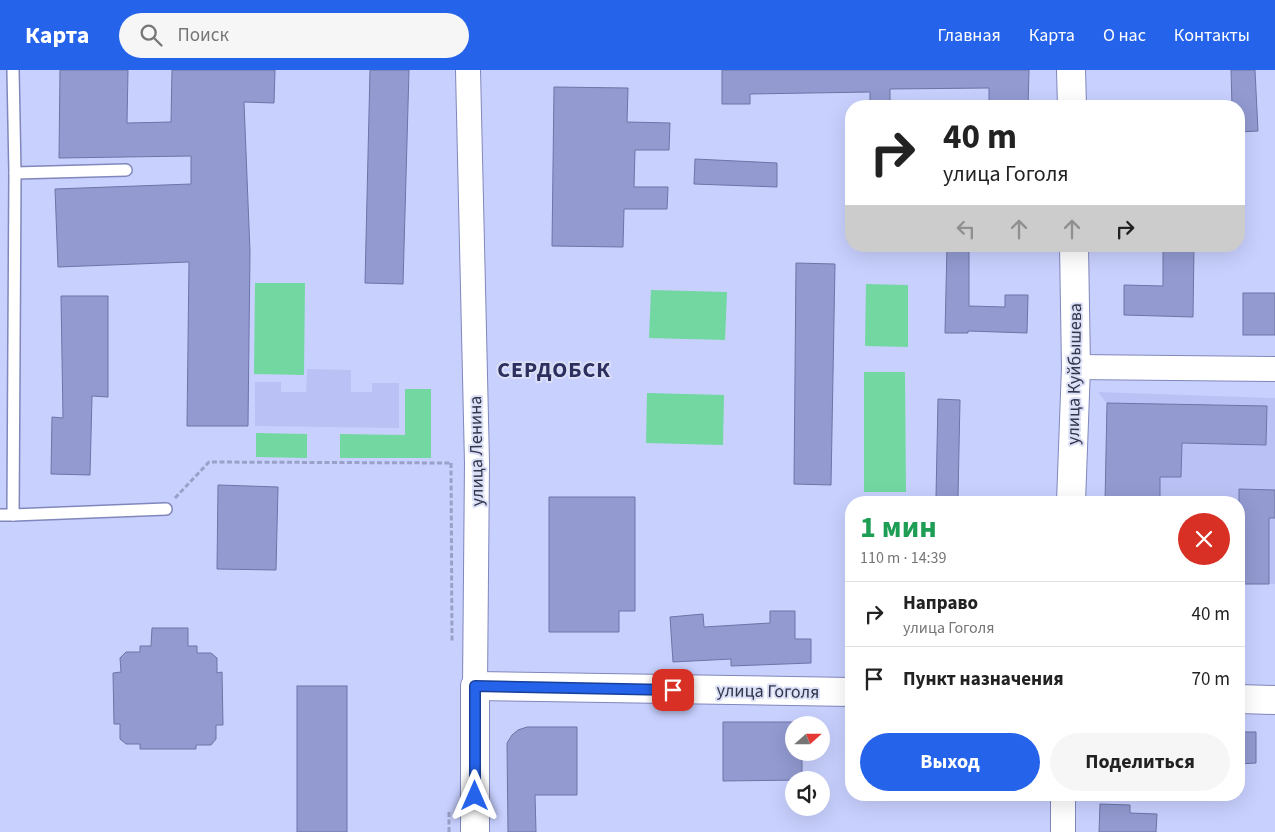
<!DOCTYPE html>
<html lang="ru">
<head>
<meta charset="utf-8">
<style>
	body { margin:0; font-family:"Source Sans 3",sans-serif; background:#f6f6f6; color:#222; height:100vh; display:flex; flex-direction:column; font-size:19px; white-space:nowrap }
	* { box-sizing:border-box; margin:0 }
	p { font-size:16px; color:#767676 }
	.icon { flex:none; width:28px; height:28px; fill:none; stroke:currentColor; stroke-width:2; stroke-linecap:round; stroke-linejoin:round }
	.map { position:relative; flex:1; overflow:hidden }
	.sheet { position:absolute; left:845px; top:426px; width:400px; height:305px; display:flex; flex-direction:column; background:#fff; border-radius:20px; box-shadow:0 5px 20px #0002 }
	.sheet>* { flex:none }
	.hud { position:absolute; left:845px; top:30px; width:400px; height:152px; border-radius:20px; box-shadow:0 5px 20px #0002; background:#fff; color:#222; overflow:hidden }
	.needle { width:32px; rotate:69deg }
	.tools { position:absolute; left:785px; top:646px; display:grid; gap:10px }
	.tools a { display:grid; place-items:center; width:45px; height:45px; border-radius:50%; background:#fff; box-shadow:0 5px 20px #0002; font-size:25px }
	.pin { position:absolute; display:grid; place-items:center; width:42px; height:42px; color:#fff; margin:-21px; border-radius:10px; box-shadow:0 2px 8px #0006 }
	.me { position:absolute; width:55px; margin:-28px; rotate:0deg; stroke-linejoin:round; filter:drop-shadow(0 0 4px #0008) }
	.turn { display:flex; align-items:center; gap:18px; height:105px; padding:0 15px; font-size:22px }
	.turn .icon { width:65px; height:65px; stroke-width:2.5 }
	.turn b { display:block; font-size:35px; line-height:42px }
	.lanes { display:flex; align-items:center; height:48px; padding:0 15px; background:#0003; justify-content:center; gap:25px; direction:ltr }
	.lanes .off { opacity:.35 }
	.round { display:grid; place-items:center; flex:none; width:52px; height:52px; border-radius:26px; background:#f6f6f6 }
	.head { display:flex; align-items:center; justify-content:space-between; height:85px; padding:0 15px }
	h1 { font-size:30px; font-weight:700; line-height:38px; color:#1e9e55 }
	.cta { display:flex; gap:10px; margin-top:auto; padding:10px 15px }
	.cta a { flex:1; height:58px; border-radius:30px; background:#2563eb; color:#fff; font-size:20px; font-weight:700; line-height:58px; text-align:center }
	.cta a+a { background:#f6f6f6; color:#222 }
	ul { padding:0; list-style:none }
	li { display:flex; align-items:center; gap:15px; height:65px; padding:0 15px; border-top:1px solid #e0e0e0 }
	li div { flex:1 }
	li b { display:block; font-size:19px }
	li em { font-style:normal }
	header { display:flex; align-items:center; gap:30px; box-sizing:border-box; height:70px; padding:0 25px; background:#2563eb; color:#fff }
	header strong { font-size:24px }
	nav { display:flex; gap:28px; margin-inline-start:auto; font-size:18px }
	.search { width:350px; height:45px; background:#f6f6f6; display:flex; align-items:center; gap:12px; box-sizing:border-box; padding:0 18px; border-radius:28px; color:#767676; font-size:19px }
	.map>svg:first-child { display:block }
	.built { fill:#bac2f5 }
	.green { fill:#72d7a0 }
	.building { fill:#929ad0; stroke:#6d74a7 }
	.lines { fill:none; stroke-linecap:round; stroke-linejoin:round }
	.lane-casing { stroke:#8087bc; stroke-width:14 }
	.street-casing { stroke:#8087bc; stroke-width:26 }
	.secondary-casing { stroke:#8087bc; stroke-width:30 }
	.path { stroke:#9aa1c8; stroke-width:3; stroke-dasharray:5 2.5; stroke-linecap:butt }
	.lane { stroke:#fff; stroke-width:11 }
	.street { stroke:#fff; stroke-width:24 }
	.secondary { stroke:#fff; stroke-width:28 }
	.route-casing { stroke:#184099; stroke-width:12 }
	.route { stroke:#2563eb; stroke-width:9 }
	.labels { text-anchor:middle; stroke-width:4; stroke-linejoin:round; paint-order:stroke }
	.street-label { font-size:18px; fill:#31344b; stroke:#dbdff6 }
	.district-label { font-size:22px; font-weight:bold; letter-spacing:1px; fill:#2d305e; stroke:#dbdff6 }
</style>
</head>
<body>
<header>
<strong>Карта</strong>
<div class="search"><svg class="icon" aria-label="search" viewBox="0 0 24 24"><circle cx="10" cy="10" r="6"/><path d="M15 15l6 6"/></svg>Поиск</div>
<nav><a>Главная</a><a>Карта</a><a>О нас</a><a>Контакты</a></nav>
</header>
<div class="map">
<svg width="1275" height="762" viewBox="0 0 1275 762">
	<rect width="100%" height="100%" fill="#c8d0fe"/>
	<!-- built -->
	<g class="built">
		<polygon points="307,299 351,300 351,322 372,322 372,313 399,313 399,358 255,356 255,312 281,312 281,322 306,322"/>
		<polygon points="1098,322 1275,328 1275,514 1239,514 1239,432 1105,432 1107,334"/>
	</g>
	<!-- green -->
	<g class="green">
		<polygon points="255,213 305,213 304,305 254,304"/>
		<polygon points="866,214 908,215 908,277 865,276"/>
		<polygon points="651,220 727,222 725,270 649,268"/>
		<polygon points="864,302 905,302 906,422 864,422"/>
		<polygon points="405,319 431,319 431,388 340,388 340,364 405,365"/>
		<polygon points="647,323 724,325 723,375 646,373"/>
		<polygon points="256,363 307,364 307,388 256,387"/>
	</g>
	<!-- building -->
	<g class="building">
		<polygon points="60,0 128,0 127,53 171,52 172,0 275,0 274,33 244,32 250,182 248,356 187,356 189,192 58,197 55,119 191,114 191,86 59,88"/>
		<polygon points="370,0 409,0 403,214 365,213"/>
		<polygon points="722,0 1029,0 1028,36 989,36 989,18 890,19 890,32 870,32 870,22 750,24 750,34 722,34"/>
		<polygon points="1231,0 1255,0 1258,61 1239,62 1239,36 1232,36"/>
		<polygon points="554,17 628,18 627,52 670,53 669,80 635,80 634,117 668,117 667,139 624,139 623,177 552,176"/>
		<polygon points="695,89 777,93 777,117 694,114"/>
		<polygon points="947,176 969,176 969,236 1005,237 1005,225 1028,225 1027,263 968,261 968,263 945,263"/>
		<polygon points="1163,176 1194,176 1193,247 1124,245 1124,215 1163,216"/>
		<polygon points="796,193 835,194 831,415 794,414"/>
		<rect x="1243" y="223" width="32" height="42"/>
		<polygon points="61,226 108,226 108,327 92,326 90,405 51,404 52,347 63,348"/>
		<polygon points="938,329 960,330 958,427 936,427"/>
		<polygon points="1107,333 1267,336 1266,375 1182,373 1181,407 1160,407 1160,432 1105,432"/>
		<polygon points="218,415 278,417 276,500 217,499"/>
		<polygon points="1239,419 1275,420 1275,448 1269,448 1269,514 1239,514"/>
		<polygon points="549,427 635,427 635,541 619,541 619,562 549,562"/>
		<polygon points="770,541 795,541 795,569 811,569 811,593 731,596 731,589 673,592 670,547 703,544 704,557 770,553"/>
		<polygon points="152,558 188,558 188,576 197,576 197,583 211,583 217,588 217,603 222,602 223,655 216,655 216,669 211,675 196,675 196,679 140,679 140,674 126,674 120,669 120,654 114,654 113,603 121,602 120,588 126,582 140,582 140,576 151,576"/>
		<rect x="297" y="616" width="50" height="146"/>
		<polygon points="723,652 802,652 802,655 794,655 794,682 802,682 802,710 723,711"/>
		<polygon points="527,657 577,657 577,725 535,725 536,762 508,762 507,673 512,665 518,660"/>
		<polygon points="1239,662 1256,662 1256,693 1239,694"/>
		<polygon points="1100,734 1130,735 1130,743 1157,744 1156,762 1099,762"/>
	</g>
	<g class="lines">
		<!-- lane casing -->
		<g class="lane-casing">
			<g id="lane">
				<polyline points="13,0 15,103 126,100"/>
				<polyline points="15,103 13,445 166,439"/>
				<polyline points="0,445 13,445"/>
			</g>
		</g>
		<!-- street casing -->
		<g class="street-casing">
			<g id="street">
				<polyline points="468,0 477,393 475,616"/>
				<polyline points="1076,297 1275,299"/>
				<polyline points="1063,762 1063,725"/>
			</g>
		</g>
		<!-- secondary casing -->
		<g class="secondary-casing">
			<g id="secondary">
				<polyline points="1071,0 1072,36"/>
				<polyline points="1071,432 1076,297 1074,176"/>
				<polyline points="1239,629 1275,630"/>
				<polyline points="475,762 475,616 851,622"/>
			</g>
		</g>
		<!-- path -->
		<g class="path">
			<polyline points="451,393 452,572"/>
			<polyline points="175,428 209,392 451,393"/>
			<polyline points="449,762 449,741"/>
		</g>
		<!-- lane -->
		<use href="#lane" class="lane"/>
		<!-- street -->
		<use href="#street" class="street"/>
		<!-- secondary -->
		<use href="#secondary" class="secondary"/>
	</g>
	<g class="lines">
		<!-- route casing -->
		<g class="route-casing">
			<polyline id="route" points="475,726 475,616 673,620"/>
		</g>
		<!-- route -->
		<use href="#route" class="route"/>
	</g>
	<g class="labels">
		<!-- street labels -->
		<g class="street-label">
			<text transform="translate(1074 304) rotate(-89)" y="6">улица Куйбышева</text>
			<text transform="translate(476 381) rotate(-91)" y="6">улица Ленина</text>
			<text transform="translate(768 621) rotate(1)" y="6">улица Гоголя</text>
		</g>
		<!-- district labels -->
		<g class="district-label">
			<text x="554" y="307">СЕРДОБСК</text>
		</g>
	</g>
</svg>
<div class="tools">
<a><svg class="needle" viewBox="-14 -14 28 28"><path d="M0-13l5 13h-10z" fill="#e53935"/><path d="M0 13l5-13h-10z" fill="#767676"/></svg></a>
<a><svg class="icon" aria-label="sound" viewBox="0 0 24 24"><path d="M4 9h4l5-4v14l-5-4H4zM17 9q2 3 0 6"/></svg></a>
</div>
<div class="pin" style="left:673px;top:620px;background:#d93025"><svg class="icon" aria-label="arrive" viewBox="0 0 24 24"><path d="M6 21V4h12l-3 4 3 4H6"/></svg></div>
<svg class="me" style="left:475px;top:726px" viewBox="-20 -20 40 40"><path d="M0-17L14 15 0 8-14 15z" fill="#2563eb" stroke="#fff" stroke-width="4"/></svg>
<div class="hud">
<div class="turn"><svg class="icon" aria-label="right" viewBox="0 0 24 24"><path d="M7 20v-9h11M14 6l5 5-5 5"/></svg><div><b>40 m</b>улица Гоголя</div></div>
<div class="lanes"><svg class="icon off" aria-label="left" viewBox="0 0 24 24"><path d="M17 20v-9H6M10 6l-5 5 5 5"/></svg><svg class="icon off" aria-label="ahead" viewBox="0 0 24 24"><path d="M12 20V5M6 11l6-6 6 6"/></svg><svg class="icon off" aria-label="ahead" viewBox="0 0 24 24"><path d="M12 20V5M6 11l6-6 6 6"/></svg><svg class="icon" aria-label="right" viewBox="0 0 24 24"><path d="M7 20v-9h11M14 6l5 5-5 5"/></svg></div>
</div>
<section class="sheet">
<div class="head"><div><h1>1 мин</h1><p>110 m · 14:39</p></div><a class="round" style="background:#d93025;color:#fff"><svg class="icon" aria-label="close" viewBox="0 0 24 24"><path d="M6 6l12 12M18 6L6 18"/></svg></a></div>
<ul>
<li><svg class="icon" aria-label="right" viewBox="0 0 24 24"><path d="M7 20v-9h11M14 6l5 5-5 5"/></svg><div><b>Направо</b><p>улица Гоголя</p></div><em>40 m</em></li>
<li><svg class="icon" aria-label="arrive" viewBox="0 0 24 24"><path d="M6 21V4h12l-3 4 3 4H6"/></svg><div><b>Пункт назначения</b></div><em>70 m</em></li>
</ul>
<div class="cta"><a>Выход</a><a>Поделиться</a></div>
</section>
</div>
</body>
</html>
